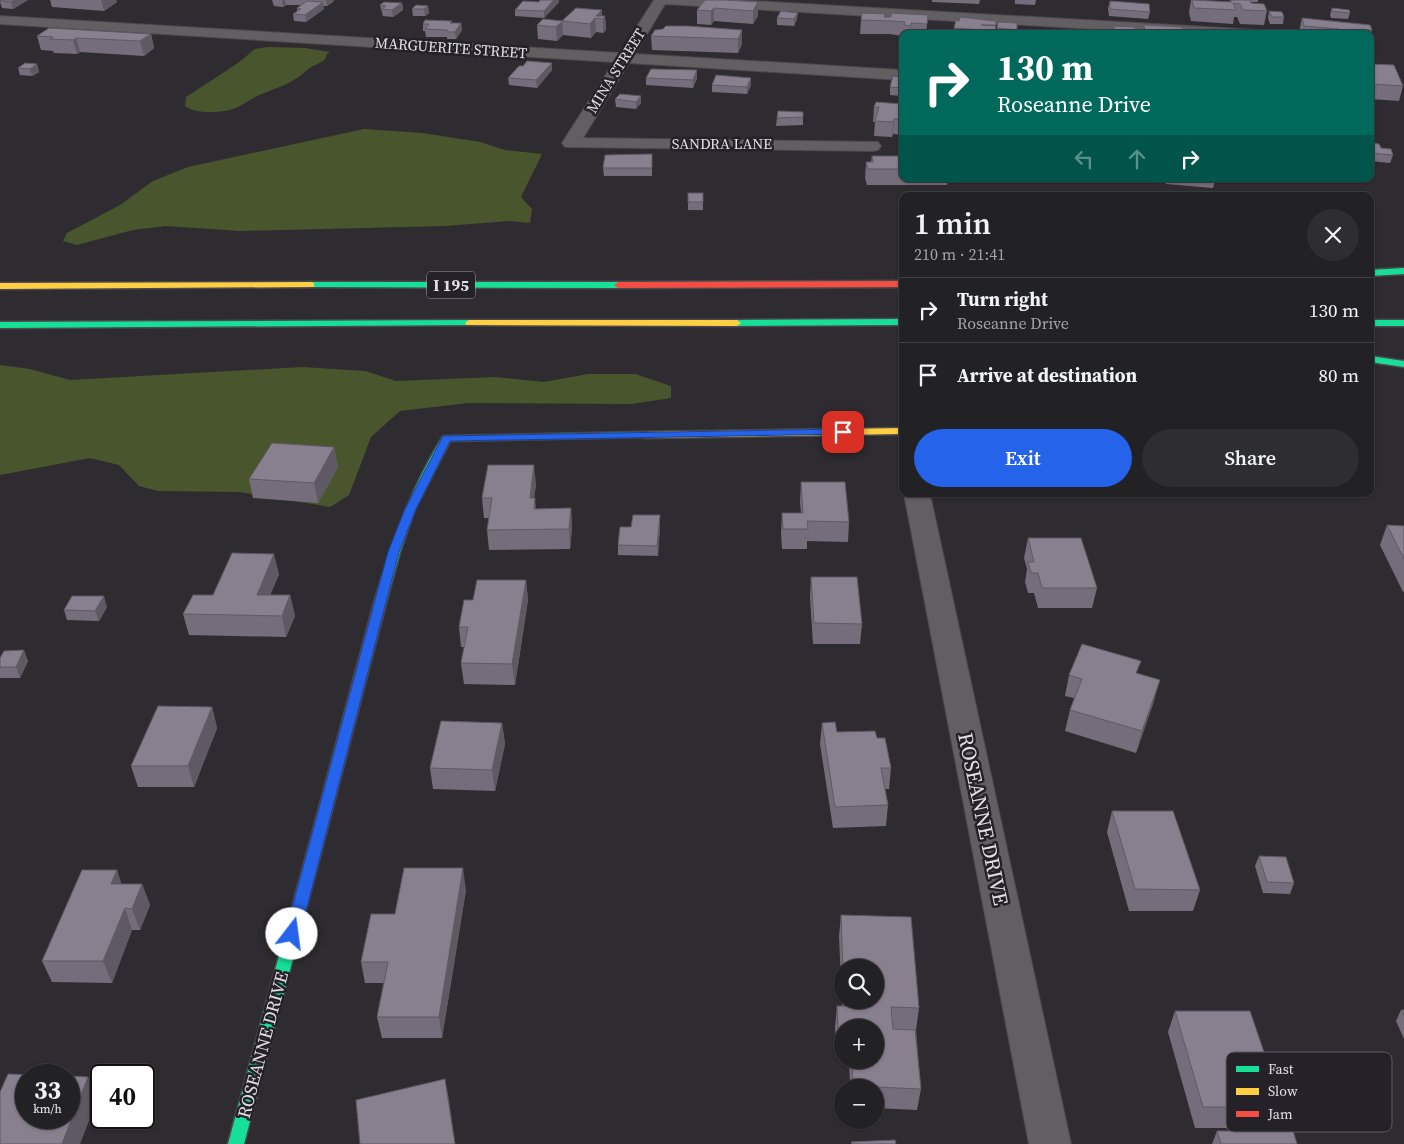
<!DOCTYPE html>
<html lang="en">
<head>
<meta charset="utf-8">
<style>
	body { margin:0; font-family:"Source Serif 4",serif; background:#2e2e31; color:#f1f3f6; height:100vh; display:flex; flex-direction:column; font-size:19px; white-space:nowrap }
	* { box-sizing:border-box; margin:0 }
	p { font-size:16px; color:#a2a3a6 }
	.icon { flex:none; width:28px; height:28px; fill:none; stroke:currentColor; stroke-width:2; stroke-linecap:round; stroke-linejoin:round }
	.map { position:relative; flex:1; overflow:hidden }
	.drawer { position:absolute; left:899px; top:192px; width:475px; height:305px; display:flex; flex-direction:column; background:#222124; border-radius:10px; box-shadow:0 1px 4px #0004,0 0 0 1px #3f3e41 }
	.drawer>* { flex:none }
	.top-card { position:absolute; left:899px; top:30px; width:475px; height:152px; border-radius:10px; box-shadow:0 1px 4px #0004,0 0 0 1px #3f3e41; background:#00695c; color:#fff; overflow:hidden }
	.tools { position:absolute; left:834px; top:959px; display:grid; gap:10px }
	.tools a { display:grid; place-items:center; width:50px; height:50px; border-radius:50%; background:#222124; box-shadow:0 1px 4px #0004,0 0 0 1px #3f3e41; font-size:25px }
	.speed { position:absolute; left:15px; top:1064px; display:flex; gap:10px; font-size:25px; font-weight:700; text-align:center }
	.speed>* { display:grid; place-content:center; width:65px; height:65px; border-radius:50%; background:#222124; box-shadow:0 1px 4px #0004,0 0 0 1px #3f3e41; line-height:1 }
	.speed small { font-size:12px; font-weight:400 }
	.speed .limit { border:2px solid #111; border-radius:8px; background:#fff; color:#111 }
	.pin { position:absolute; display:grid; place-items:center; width:42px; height:42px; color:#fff; margin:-21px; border-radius:10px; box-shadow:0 2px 8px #0006 }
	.me { position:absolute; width:55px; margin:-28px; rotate:15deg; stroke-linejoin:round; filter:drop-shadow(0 0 4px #0008) }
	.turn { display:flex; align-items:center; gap:18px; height:105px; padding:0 15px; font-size:22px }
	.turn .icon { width:65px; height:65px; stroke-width:2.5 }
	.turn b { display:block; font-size:35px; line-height:42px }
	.lanes { display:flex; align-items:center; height:48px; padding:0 15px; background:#0003; justify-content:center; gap:25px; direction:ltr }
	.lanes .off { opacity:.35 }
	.round { display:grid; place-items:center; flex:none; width:52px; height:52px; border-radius:26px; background:#2e2e31 }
	.headline { display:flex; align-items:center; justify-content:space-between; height:85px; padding:0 15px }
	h1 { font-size:30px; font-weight:600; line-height:38px }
	.button { display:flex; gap:10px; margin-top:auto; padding:10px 15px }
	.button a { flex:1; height:58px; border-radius:30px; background:#2563eb; color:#fff; font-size:20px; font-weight:600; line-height:58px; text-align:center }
	.button a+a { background:#2e2e31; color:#f1f3f6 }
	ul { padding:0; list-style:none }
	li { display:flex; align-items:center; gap:15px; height:65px; padding:0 15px; border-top:1px solid #3f3e41 }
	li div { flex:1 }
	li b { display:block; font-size:19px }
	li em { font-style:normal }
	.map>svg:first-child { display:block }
	.green { fill:#49552d }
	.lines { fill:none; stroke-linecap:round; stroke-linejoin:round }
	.street-casing { stroke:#4b494d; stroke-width:2 }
	.fast-casing { stroke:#4b494d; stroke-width:3 }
	.slow-casing { stroke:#4b494d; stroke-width:3 }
	.jam-casing { stroke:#4b494d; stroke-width:3 }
	.street { fill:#615f62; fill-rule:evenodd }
	.fast { fill:#16e098; fill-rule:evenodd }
	.slow { fill:#ffcf43; fill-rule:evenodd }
	.jam { fill:#f24e42; fill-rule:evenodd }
	.wall { fill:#756d7b; fill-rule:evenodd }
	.shaded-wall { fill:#5f5964 }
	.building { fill:#887f8f; stroke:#5f5964 }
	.route { fill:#2563eb; stroke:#184099 }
	.labels { text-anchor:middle; stroke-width:5; stroke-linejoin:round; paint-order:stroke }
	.far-street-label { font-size:15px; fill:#e2dfe4; stroke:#252128 }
	.shield { fill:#252128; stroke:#a9a6ac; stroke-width:1 }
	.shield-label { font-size:16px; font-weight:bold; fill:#e2dfe4 }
	.street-label { font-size:18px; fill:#e2dfe4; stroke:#252128 }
	.near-street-label { font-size:21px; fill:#e2dfe4; stroke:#252128 }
	.key { fill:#252128; stroke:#5e5a60; stroke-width:1 }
	.key-label { font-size:14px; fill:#e2dfe4 }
</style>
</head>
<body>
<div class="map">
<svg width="1404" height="1144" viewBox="0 0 1404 1144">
	<rect width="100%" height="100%" fill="#2e2c30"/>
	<!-- green -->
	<g class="green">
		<path d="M268,47L305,48L330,52L326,55V58C321,64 313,65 307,70C293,84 275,88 257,96C249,100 241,106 233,109C221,113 194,114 185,106L186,97L238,63L255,49Z"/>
		<polygon points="364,129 423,133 480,142 505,150 542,154 521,197 532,209 530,223 510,221 444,226 240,231 166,226 133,230 77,245 63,241 67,233 120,205 153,181 188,167"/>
		<polygon points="0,365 30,369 70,380 303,367 365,371 396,381 496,377 544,382 588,374 635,374 671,386 671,398 632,404 468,403 400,411 371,437 349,495 330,507 240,492 158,491 139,486 119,465 90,458 0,475"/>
	</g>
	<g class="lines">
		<!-- street casing -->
		<g class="street-casing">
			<g id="street">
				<polygon points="654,0 735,0 1259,30 1266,34 1177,34 665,4 635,54 902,70 902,80 629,63 583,138 878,142 881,146 878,150 872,151 565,147 562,143 614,62 0,24 0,16 620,53"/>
				<polygon points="904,494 930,494 1071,1144 1029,1144"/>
			</g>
		</g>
		<!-- fast casing -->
		<g class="fast-casing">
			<g id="fast">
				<polygon points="1404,268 1404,274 1370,276 1370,270"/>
				<polygon points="311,282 618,282 622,285 618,288 308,287 308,283"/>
				<polygon points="902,319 902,325 737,326 733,323 737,320"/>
				<polygon points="469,320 473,323 472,325 0,328 0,322"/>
				<rect x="1370" y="320" width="34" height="6"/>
				<polygon points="1370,356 1404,361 1404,367 1370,362"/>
				<path d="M645,432L650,435L649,437L450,441L415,509L400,552L386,603L380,607L374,603C391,544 411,488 443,436Z"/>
				<polygon points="316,840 321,841 323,845 244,1144 228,1144 309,845 311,841"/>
			</g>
		</g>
		<!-- slow casing -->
		<g class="slow-casing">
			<g id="slow">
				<polygon points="311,282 314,283 314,287 0,289 0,283"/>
				<polygon points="469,320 737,320 741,323 737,326 466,325 465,323"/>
				<polygon points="902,428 902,434 645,438 640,435 645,432"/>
			</g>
		</g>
		<!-- jam casing -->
		<g class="jam-casing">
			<g id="jam">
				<polygon points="902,281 902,287 618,288 614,285 618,282"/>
				<polygon points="380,599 386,603 323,845 321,849 316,850 311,849 309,845 374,603"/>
			</g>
		</g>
		<!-- street -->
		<use href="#street" class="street"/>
		<!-- fast -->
		<use href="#fast" class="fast"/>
		<!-- slow -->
		<use href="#slow" class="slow"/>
		<!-- jam -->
		<use href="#jam" class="jam"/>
	</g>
	<!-- wall -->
	<g class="wall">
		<polygon points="28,0 13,9 2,8 0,2 0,1"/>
		<polygon points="50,0 116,0 117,2 104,11 52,7"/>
		<polygon points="272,0 334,0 334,1 327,6 323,6 324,9 306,22 294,21 293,14 297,11 297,8 301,5 286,5 283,7 274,6"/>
		<polygon points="932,0 980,0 979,4 932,2"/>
		<polygon points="1015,0 1036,0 1035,5 1015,4"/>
		<polygon points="1191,0 1230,2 1230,0 1267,0 1258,0 1258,2 1250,2 1251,3 1267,11 1264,25 1240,24 1237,17 1234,17 1233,24 1191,21 1189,13"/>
		<polygon points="1110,1 1150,12 1148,19 1109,16 1108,8"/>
		<polygon points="539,2 559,2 544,18 515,16 515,10"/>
		<polygon points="758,2 758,16 753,24 714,21 711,25 697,24 697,10"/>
		<polygon points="402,3 403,10 393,17 383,16 380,5"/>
		<polygon points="428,6 429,13 425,16 413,16 412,9"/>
		<polygon points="1332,8 1350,13 1348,19 1331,18 1330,15"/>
		<polygon points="602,10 602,16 605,16 606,30 603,33 596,32 591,38 563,35 557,41 538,39 537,25 563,21"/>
		<polygon points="1269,11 1284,17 1283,24 1270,24 1268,18"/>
		<polygon points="928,15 926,34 902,34 902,36 890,34 860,34 861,20 885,17"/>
		<polygon points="777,18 797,19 794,26 777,25"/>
		<polygon points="1302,18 1372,30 1370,37 1370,34 1299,34 1299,32"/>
		<polygon points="996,21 995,34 954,34 954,28"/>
		<polygon points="998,22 1017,23 1016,34 996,34"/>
		<polygon points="452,23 461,23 462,30 456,39 447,39 447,37 426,37 425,31 423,31 423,24"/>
		<polygon points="1144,25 1184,34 1113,34 1114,26 1136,31 1143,31"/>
		<polygon points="742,30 742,44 738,53 652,50 651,36"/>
		<polygon points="151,34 154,48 144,56 80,52 77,54 54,53 53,51 41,50 37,36"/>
		<polygon points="37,64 39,72 32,76 20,75 18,68"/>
		<polygon points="1370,64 1403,86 1399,101 1370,99"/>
		<polygon points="552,70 537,88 509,85 508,78"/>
		<polygon points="697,70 697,78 693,88 646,85 646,78"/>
		<polygon points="902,75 902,92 901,96 890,95 890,87"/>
		<polygon points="712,85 751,85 747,94 712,92"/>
		<polygon points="641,96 641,103 636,109 616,107 615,99"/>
		<polygon points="902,104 902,135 893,134 892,137 874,136 875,122 873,122 874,107"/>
		<polygon points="803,112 803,125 776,126 777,118"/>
		<polygon points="1370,134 1372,143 1393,155 1390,163 1370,161"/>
		<polygon points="652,154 652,176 604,176 603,168"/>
		<polygon points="872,156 902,156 902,179 948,179 947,185 867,185 865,178 866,162 871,162"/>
		<polygon points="1165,179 1215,179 1215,180 1213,188 1166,184"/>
		<polygon points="703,193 703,210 688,210 688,202"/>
		<polygon points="334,447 338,467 318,503 253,498 249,479"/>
		<polygon points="1370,454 1374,462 1370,473"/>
		<polygon points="801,482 849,522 848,542 807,541 807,549 782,549 781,533 782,513 801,513 800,502"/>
		<polygon points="536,484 534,498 536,509 571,508 572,528 570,549 489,550 487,530 489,518 484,518 482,498"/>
		<polygon points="1387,525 1404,526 1404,592 1403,592 1380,545"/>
		<polygon points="660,526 658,556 618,555 618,545 631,527"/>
		<polygon points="1028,538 1097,588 1092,608 1038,608 1034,593 1028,593 1025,582 1027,569 1024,558"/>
		<polygon points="279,574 270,595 290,595 295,616 286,637 189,635 183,614 213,595"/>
		<polygon points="811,577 862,624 860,644 813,644 810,597"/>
		<polygon points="526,580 528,600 515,685 464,684 461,663 464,647 461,647 459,627 473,600"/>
		<polygon points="107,607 99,621 67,620 64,610"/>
		<polygon points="0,658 28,661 20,678 0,678"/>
		<polygon points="1069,675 1154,701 1136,753 1065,731 1070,710 1074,698 1065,696"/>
		<polygon points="212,707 217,728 194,787 138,787 131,766"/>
		<polygon points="502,723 505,744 495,791 433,789 430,768"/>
		<polygon points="822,723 837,732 877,738 891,768 889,789 885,789 888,805 886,826 833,828 820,744"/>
		<polygon points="1112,811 1200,890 1193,911 1129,911 1107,832"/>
		<polygon points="1259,856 1294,883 1290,894 1263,893 1255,866"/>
		<polygon points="117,870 121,884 142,884 150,905 140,930 132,930 112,983 52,982 42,961"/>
		<polygon points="466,890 442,1038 382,1038 377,1017 384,983 365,983 361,962 395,914"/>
		<path d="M841,915L919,1008L916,1030L921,1089L917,1110L875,1108V1088H850L849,1060H875V1028H842V1049H836L835,1027L837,1006H842L839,936ZM842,968H875V1000H842Z"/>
		<polygon points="1401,1010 1404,1010 1404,1039 1396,1021"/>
		<polygon points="1175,1011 1282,1105 1274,1124 1297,1144 1212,1144 1217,1131 1236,1131 1235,1128 1195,1128 1168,1032"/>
	</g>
	<!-- shaded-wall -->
	<g class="shaded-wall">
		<polygon points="14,0 28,0 13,9 11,2"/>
		<polygon points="101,0 116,0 117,2 104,11"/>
		<polygon points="282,0 285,0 286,5 283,7"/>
		<polygon points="326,0 334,0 334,1 327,6"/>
		<polygon points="554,0 559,0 559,2 544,18 544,11"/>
		<polygon points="323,2 324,9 306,22 305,15"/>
		<polygon points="758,2 758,16 753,24 753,11"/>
		<polygon points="402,3 403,10 393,17 392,10"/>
		<polygon points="428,6 429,13 425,16 424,9"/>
		<polygon points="714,8 714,21 711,25 711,11"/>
		<polygon points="602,10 602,19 596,16"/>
		<polygon points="798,13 797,19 794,26 794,19"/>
		<polygon points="605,16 606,30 603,33 603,19"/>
		<polygon points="595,18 596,32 591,38 590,24"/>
		<polygon points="562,21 563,35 557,41 556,27"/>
		<polygon points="461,23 462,30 456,39 455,32"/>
		<polygon points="742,30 742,44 738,53 738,39"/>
		<polygon points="151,34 154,48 144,56 140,41"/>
		<polygon points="76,38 80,52 77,54 73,40"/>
		<polygon points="552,63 552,70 537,88 536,80"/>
		<polygon points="37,64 39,72 32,76 30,69"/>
		<polygon points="697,70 697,78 693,88 693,80"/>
		<polygon points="751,78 751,85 747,94 747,87"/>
		<polygon points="641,96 641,103 636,109 636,102"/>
		<polygon points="894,119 893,134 892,137 893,122"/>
		<polygon points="334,447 338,467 318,503 314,483"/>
		<polygon points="534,465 536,484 531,518 530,498"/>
		<polygon points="535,498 537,518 534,509"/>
		<polygon points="571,508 572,528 570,549 569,529"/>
		<polygon points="660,515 660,526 658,556 657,546"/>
		<polygon points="274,554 279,574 262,615 257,595"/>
		<polygon points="526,580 528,600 515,685 512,664"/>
		<polygon points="290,595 295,616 286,637 282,616"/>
		<polygon points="104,596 107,607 99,621 95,611"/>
		<polygon points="24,650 28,661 20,678 16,667"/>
		<polygon points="1160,680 1154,701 1136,753 1142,731"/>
		<polygon points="212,707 217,728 194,787 188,766"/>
		<polygon points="502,723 505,744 495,791 492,770"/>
		<polygon points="463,868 466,890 442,1038 439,1017"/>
		<polygon points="117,870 124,892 111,884"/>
		<polygon points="142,884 150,905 140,930 132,909"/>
		<polygon points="125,908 132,930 112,983 103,961"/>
		<polygon points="88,1077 98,1098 80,1144 62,1144"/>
		<polygon points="445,1079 449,1100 455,1144"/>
	</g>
	<!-- building -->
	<g class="building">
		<polygon points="2,0 14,0 11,2 0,1"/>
		<polygon points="540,0 554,0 544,11 515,10 523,1 539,2"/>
		<polygon points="705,0 724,0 758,2 753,11 714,8 711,11 697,10"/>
		<polygon points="1192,0 1232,2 1231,0 1250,0 1251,3 1264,4 1267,11 1243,10 1240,4 1233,3 1236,10 1194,8"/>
		<polygon points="307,1 323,2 305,15 293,14 301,9 297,8"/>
		<polygon points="1110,1 1149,4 1150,12 1110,9"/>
		<polygon points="384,2 402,3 392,10 382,9 386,6 380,5"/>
		<polygon points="416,5 428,6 424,9 412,9"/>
		<polygon points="576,8 602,10 596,16 605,16 603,19 595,18 590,24 562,21"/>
		<polygon points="1332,8 1349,10 1350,13 1332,11"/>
		<polygon points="781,11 798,13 794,19 777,18"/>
		<polygon points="1269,11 1282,12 1284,17 1272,17"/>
		<polygon points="862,13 885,14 884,17 891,17 891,13 928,15 927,24 911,23 911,26 904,25 905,22 891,21 861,20"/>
		<polygon points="960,17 996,21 996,25 981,25 996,26 995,31 954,28 956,20 959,21"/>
		<polygon points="1302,18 1370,25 1372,30 1366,30 1368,34 1360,34 1340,32 1339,29 1304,26"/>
		<polygon points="543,19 563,21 556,27 537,25"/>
		<polygon points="425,20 452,21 450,23 461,23 455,32 447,32 448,30 425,29 429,24 423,24"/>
		<polygon points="998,22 1017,23 1017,30 997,28"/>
		<polygon points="1144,25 1182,27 1184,34 1139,34 1115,32 1114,26 1135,27 1136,31 1145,31"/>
		<polygon points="666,26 688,26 742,30 738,39 651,36 655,30 663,29"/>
		<polygon points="49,28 151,34 140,41 76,38 73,40 50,39 53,37 37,36"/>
		<polygon points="527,61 552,63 536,80 508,78 519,66 523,66"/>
		<polygon points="25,63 37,64 30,69 18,68"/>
		<polygon points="1370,64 1394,65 1403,86 1373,84 1370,77"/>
		<polygon points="651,69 697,70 693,80 646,78"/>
		<polygon points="716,75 751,78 747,87 712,85"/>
		<polygon points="900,75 902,75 902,88 890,87 893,76 900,77"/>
		<polygon points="620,94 641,96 636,102 615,99"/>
		<polygon points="876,102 902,104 902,119 894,119 893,122 875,121 879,107 874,107"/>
		<polygon points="778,111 803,112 803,117 777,118"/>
		<polygon points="1370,134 1372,143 1379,144 1381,148 1391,149 1393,155 1370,153"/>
		<polygon points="652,154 652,168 603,168 605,155"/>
		<polygon points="872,156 902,156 902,169 868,169 866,162 873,162"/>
		<rect x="688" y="193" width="15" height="9"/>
		<polygon points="272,443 334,447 314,483 249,479"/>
		<polygon points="1370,454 1374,462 1370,462"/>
		<polygon points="488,465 534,465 530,498 535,498 534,509 571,508 569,529 487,530 492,498 482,498"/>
		<polygon points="801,482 845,482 849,522 807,521 808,529 783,529 782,513 803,513"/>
		<polygon points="633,515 660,515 657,546 618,545 620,527 631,527"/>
		<polygon points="1387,525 1404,526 1404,559"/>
		<polygon points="1028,538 1081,538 1097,588 1042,588 1038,573 1031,573 1028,562 1034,562"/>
		<polygon points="232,553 274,554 257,595 290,595 282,616 183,614 193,595 213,595"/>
		<polygon points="811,577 857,577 862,624 814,623"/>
		<polygon points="477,580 526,580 512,664 461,663 468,627 459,627 464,600 473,600"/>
		<polygon points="72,596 104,596 95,611 64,610"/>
		<polygon points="1082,644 1141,661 1136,673 1160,680 1142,731 1070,710 1082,679 1069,675"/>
		<polygon points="24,650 16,667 0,667 0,658 4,651"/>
		<polygon points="158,706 212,707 188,766 131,766"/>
		<polygon points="441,721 502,723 492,770 430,768"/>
		<polygon points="835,722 837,732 875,731 877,738 885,738 891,768 881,768 888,805 835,807 822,723"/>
		<polygon points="1112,811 1173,811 1200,890 1135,889"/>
		<polygon points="1259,856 1286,857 1294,883 1267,882"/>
		<polygon points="404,868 463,868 439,1017 377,1017 388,962 361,962 371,914 395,914"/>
		<polygon points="82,870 117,870 111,884 142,884 132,909 125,908 103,961 42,961"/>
		<polygon points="841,915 911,917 919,1008 891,1007 893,1029 915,1030 921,1089 853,1086 852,1060 875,1060 875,1028 838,1028 837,1006 845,1006 844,1000 875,1000 875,968 843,968"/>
		<polygon points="1401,1010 1404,1010 1404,1016"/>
		<polygon points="1175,1011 1250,1011 1282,1105 1267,1106 1273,1124 1291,1124 1297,1144 1221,1144 1217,1131 1252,1131 1244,1107 1203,1107"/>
		<polygon points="8,1074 34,1075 26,1075 26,1118 69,1118 69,1076 88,1077 62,1144 0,1144 0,1092"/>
		<polygon points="445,1079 455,1144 360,1144 356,1100"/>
		<polygon points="895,1140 896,1144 852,1144 851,1142"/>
	</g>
	<!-- route -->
	<polygon class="route" points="843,429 847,430 847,434 450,441 416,509 399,552 300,934 298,938 292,940 287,938 285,934 388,552 405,509 443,436"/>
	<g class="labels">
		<!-- far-street labels -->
		<g class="far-street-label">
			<text transform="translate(451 48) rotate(4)" y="5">MARGUERITE STREET</text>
			<text transform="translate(616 71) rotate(-58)" y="5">MINA STREET</text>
			<text x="722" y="149">SANDRA LANE</text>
		</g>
		<!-- shield labels -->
		<rect class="shield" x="427" y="271.5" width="48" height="27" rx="4"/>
		<g class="shield-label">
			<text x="451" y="291">I 195</text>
		</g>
		<!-- street labels -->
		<g class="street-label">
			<text transform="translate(263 1045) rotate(-75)" y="6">ROSEANNE DRIVE</text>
		</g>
		<!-- near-street labels -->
		<g class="near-street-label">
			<text transform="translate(983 819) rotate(78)" y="7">ROSEANNE DRIVE</text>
		</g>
	</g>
	<!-- legend -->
	<rect x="1226" y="1052" width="166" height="80" rx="8" class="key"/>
	<rect x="1236" y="1066" width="23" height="6" fill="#16e098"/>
	<rect x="1236" y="1088" width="23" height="7" fill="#ffcf43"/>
	<rect x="1236" y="1111" width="23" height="6" fill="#f24e42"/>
	<g class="key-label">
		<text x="1268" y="1074">Fast</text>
		<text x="1268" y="1096">Slow</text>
		<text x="1268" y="1119">Jam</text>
	</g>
</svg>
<div class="tools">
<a><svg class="icon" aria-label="search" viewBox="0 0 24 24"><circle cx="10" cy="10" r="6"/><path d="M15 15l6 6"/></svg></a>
<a>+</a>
<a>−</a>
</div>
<div class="speed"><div>33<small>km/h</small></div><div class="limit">40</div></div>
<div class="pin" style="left:843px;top:432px;background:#d93025"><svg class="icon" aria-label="arrive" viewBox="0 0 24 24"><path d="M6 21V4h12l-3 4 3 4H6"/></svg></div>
<svg class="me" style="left:292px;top:934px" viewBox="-20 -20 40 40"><circle r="19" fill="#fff"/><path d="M0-13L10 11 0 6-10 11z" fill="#2563eb"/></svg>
<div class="top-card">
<div class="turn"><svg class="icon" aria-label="right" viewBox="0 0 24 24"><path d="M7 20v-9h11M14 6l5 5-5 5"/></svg><div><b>130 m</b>Roseanne Drive</div></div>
<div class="lanes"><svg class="icon off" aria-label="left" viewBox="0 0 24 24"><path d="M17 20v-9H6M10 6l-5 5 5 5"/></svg><svg class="icon off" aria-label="ahead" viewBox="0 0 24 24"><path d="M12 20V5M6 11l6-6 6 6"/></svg><svg class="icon" aria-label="right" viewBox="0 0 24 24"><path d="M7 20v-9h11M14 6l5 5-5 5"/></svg></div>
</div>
<section class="drawer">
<div class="headline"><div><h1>1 min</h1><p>210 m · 21:41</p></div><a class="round"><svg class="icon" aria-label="close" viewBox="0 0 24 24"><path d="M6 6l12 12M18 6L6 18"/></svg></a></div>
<ul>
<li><svg class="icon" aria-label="right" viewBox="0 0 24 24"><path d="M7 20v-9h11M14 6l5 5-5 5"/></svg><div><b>Turn right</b><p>Roseanne Drive</p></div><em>130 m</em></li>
<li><svg class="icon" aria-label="arrive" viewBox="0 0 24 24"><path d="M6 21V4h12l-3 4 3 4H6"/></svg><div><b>Arrive at destination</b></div><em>80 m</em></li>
</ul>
<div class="button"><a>Exit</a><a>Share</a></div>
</section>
</div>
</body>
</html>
